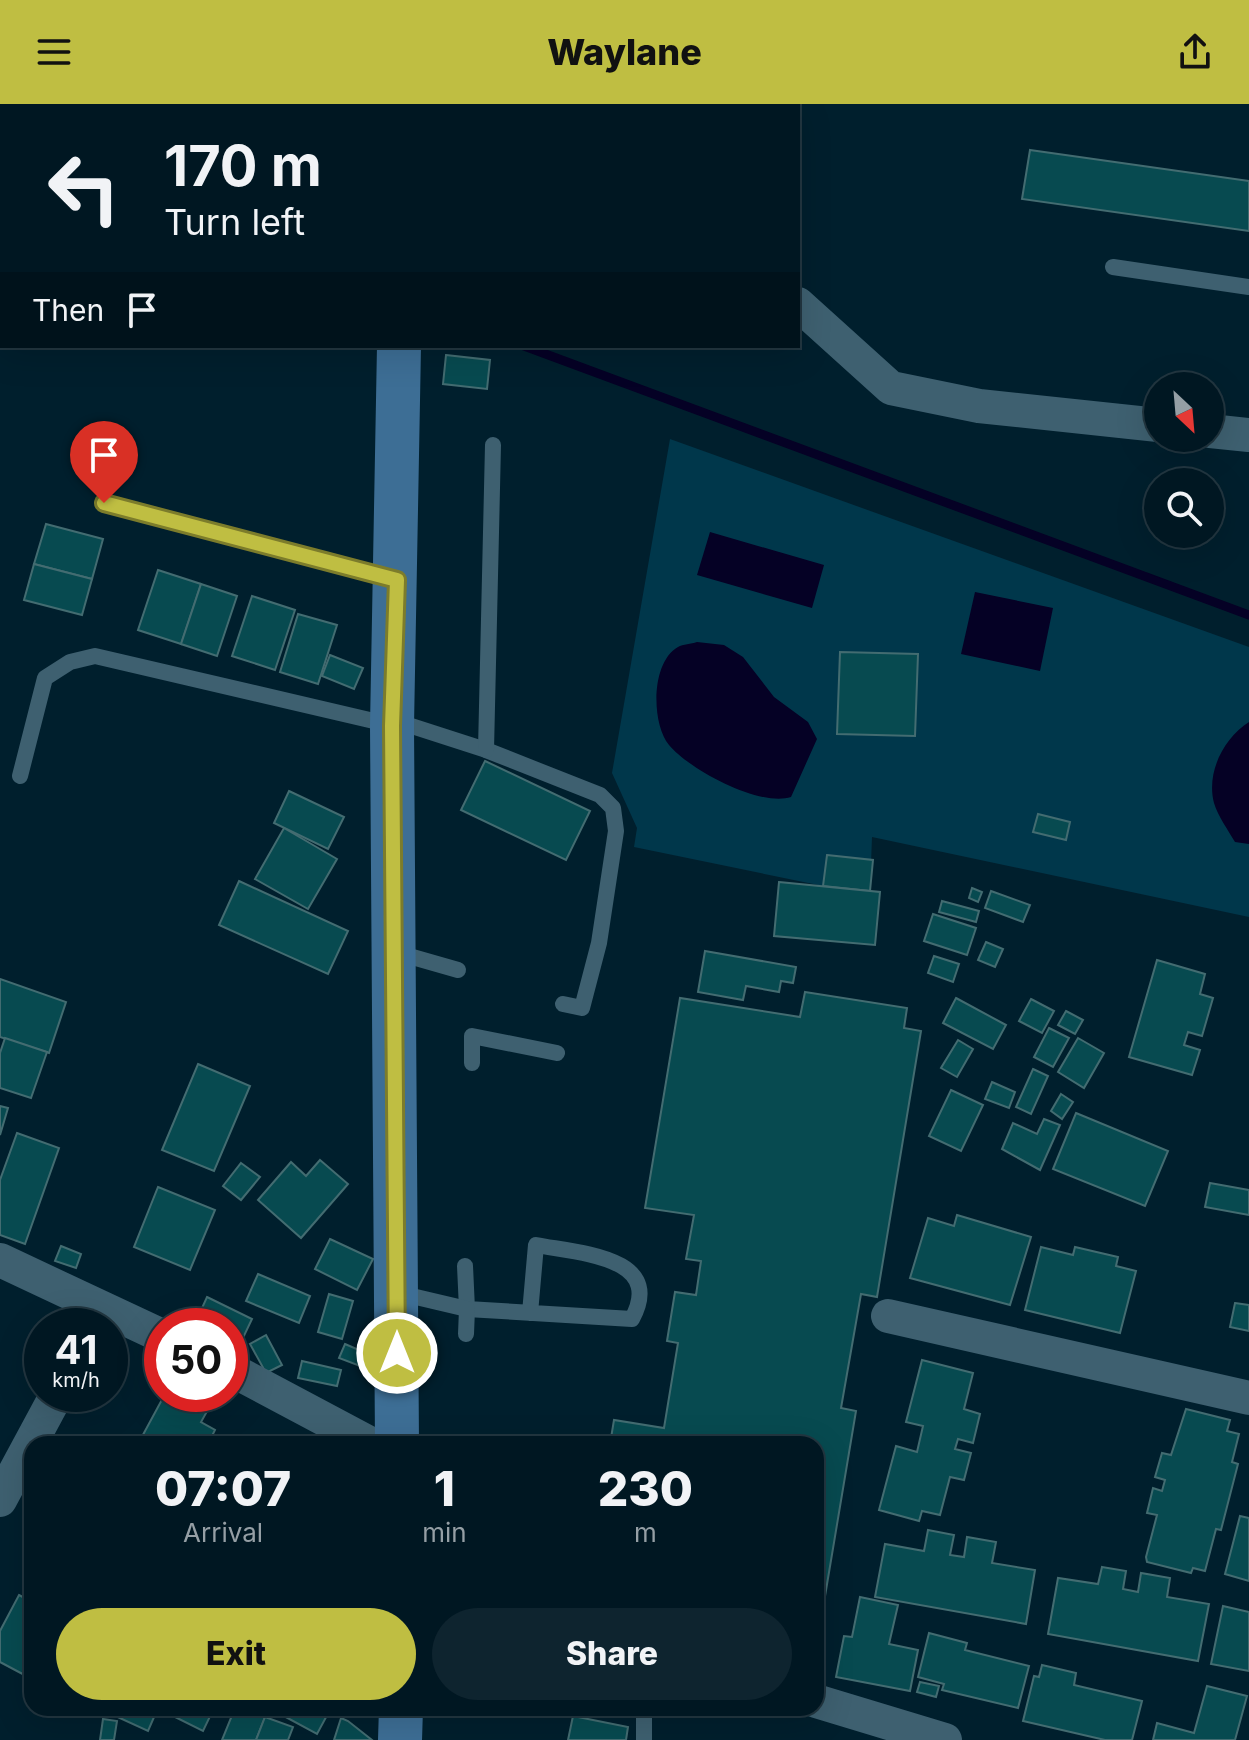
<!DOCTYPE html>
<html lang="en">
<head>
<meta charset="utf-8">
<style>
	body { margin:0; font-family:Inter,sans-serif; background:#0e242f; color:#f1f3f6; height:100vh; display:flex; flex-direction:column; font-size:30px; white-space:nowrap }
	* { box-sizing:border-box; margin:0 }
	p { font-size:26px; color:#959fa5 }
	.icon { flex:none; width:44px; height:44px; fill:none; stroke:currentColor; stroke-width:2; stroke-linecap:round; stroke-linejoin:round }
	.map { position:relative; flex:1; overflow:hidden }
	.details { position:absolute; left:24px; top:1332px; width:800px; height:280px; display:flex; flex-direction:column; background:#001722; border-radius:24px; box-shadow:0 8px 32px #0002,0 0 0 2px #223640 }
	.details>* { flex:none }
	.hud { position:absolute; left:0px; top:0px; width:800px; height:244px; box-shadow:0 8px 32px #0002,0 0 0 2px #223640; background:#001722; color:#f1f3f6; overflow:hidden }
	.needle { width:52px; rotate:154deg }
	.fabs { position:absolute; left:1144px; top:268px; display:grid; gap:16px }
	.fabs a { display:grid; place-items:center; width:80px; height:80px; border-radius:50%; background:#001722; box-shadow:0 8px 32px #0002,0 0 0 2px #223640; font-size:40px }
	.speed { position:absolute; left:24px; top:1204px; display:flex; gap:16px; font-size:40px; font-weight:700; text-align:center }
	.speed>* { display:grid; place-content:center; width:104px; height:104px; border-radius:50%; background:#001722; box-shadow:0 8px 32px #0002,0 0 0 2px #223640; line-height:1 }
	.speed small { font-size:20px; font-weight:400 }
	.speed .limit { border:12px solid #d22; background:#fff; color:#111 }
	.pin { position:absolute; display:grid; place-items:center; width:68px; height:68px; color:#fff; margin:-82px -34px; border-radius:50% 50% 50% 0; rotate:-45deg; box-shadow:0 0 8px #0007 }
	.pin .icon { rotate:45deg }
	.me { position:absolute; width:88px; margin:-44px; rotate:0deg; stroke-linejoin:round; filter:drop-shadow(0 0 6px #0008) }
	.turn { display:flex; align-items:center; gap:28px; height:168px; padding:0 32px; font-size:36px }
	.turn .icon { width:104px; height:104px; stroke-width:2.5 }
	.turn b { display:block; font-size:56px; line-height:68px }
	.then { display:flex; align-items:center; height:76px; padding:0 32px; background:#0003; gap:16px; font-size:30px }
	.eta { display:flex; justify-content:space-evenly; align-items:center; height:136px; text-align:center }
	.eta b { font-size:48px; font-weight:800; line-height:56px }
	.primary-button { display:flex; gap:16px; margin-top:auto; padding:16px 32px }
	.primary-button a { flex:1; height:92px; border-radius:48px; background:#bfbe42; color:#111; font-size:32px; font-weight:800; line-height:92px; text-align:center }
	.primary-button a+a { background:#0e242f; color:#f1f3f6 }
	header { display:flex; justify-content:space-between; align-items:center; height:104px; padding:0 32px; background:#bfbe42; color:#111; font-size:36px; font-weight:800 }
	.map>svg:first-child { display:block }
	.green { fill:#00374b }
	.water { fill:#050125 }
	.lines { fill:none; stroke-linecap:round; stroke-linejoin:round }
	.stream { stroke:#050125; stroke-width:9 }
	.building { fill:#074a50; stroke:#436c71; stroke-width:2 }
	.lane { stroke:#3e6070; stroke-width:16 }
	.street { stroke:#3e6070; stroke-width:34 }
	.secondary { stroke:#3d6e95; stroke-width:44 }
	.route-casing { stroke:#7c7c2b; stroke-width:20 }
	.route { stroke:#bfbe42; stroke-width:14 }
</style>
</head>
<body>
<header><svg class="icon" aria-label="menu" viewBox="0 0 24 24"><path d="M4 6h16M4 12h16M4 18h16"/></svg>Waylane<svg class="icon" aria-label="share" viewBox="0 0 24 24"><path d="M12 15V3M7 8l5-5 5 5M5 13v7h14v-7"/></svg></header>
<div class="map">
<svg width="1249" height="1636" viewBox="0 0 1249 1636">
	<rect width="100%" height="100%" fill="#001f2d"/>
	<!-- green -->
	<polygon class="green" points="670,335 1249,543 1249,813 872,733 870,787 823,782 634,743 637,724 612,669"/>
	<!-- water -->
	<g class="water">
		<polygon points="710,428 824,461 812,504 697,471"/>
		<polygon points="975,488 1053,504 1040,567 961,550"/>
		<path d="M697,538L724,541L743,553L774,593L808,618L817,635L791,693C759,703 690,666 669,641C651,619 651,558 678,543C683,540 691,540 697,538Z"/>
		<path d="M1249,618V740L1235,738C1228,726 1218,712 1214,699C1206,668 1224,634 1249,618Z"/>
	</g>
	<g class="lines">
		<!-- stream -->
		<polyline class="stream" points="524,242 1249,511"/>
	</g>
	<!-- building -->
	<g class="building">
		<polygon points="1030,46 1249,77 1249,127 1022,95"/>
		<polygon points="446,251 490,256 487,285 443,280"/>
		<polygon points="46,420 103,435 92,475 34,460"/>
		<polygon points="34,460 92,475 82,511 24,496"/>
		<polygon points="158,466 201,480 181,540 138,526"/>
		<polygon points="201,480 237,492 217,552 181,540"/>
		<polygon points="252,492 295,506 275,566 232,552"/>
		<polygon points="298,510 337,521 318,580 280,568"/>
		<polygon points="840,548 918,550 915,632 837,630"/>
		<polygon points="330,551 363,564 354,585 322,572"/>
		<polygon points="485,657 590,707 566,756 461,706"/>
		<polygon points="289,687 344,713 328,745 274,719"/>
		<polygon points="1038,710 1070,718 1066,736 1033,728"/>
		<polygon points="284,724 337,755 308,805 255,775"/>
		<polygon points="827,751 873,756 870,787 823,782"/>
		<polygon points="239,777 348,827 328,870 219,821"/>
		<polygon points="779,778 880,788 875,841 774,832"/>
		<polygon points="972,784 982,788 978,798 969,794"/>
		<polygon points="991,787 1030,801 1023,818 985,804"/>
		<polygon points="942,797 979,807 976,818 939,808"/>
		<polygon points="933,810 976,824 967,851 924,837"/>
		<polygon points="986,838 1003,845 995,863 978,856"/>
		<polygon points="705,847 796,863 793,879 781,877 779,888 746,882 743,896 698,888"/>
		<polygon points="934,852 959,860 953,878 928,869"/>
		<polygon points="1157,856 1205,870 1200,890 1213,894 1202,932 1188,928 1184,941 1200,946 1192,971 1129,953"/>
		<polygon points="0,875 66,898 49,949 0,933"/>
		<polygon points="805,888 907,904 904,924 921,927 877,1193 861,1190 841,1304 856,1307 818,1534 816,1340 610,1340 614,1316 664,1324 678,1239 667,1237 675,1188 696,1191 701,1157 686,1155 694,1111 645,1104 680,894 800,913"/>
		<polygon points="956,894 1006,921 993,945 943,919"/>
		<polygon points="1031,895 1054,907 1042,929 1019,917"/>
		<polygon points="1066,907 1083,916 1075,930 1058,921"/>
		<polygon points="1049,924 1069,934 1053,963 1034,953"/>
		<polygon points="5,934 47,948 31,994 0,984 0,949"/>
		<polygon points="1078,934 1104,949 1084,984 1058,968"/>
		<polygon points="958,936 973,945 957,973 941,964"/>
		<polygon points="198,960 250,982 214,1067 162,1046"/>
		<polygon points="1033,965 1048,972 1031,1010 1016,1003"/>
		<polygon points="992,978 1015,988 1009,1004 985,995"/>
		<polygon points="951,986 983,1001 961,1047 929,1032"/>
		<polygon points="1061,990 1073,998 1062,1015 1051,1007"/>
		<polygon points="0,1002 8,1004 0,1031"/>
		<polygon points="1076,1009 1168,1047 1145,1102 1053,1065"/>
		<polygon points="1044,1015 1060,1021 1040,1066 1002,1045 1013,1019 1037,1030"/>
		<polygon points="17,1029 59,1044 25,1140 0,1131 0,1076"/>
		<polygon points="320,1056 348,1080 301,1134 258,1096 291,1058 306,1072"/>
		<polygon points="241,1059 260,1073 241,1096 223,1082"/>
		<polygon points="1210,1079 1249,1086 1249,1111 1205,1103"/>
		<polygon points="158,1083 215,1106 190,1166 134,1143"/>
		<polygon points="957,1111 1031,1133 1010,1201 910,1174 928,1114 954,1122"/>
		<polygon points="330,1135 373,1155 357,1186 315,1165"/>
		<polygon points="61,1142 81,1150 76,1164 55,1157"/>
		<polygon points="1041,1143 1073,1151 1075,1143 1118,1153 1116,1162 1136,1167 1120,1229 1025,1206"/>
		<polygon points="258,1170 310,1192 299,1219 246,1197"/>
		<polygon points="329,1190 353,1197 342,1235 318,1228"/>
		<polygon points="207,1193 252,1215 242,1236 230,1230 230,1222 212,1222 197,1215"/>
		<polygon points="1235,1199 1249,1201 1249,1227 1230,1223"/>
		<polygon points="266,1231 282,1261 266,1269 250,1240"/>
		<polygon points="345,1240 373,1252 368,1265 339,1254"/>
		<polygon points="922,1256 973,1269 964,1305 980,1310 973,1339 958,1335 955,1345 971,1349 964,1376 950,1373 940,1411 922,1407 919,1417 879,1406 896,1342 917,1348 923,1322 906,1318"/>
		<polygon points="302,1257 341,1266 337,1282 298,1274"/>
		<polygon points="165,1290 215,1293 201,1318 215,1326 208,1340 138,1340"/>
		<polygon points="1186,1305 1230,1316 1227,1327 1239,1330 1232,1358 1238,1360 1221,1426 1216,1425 1205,1467 1193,1464 1191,1469 1147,1458 1146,1453 1157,1411 1147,1409 1153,1384 1162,1387 1165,1376 1155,1373 1162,1349 1171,1351"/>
		<polygon points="1240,1412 1249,1414 1249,1477 1225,1470"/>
		<polygon points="928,1426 954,1431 950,1451 964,1453 967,1433 996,1438 992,1459 1035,1466 1026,1520 875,1493 885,1440 924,1447"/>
		<polygon points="1102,1463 1126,1467 1123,1485 1138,1488 1141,1469 1170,1474 1167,1493 1209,1500 1198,1557 1048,1530 1058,1474 1098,1480"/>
		<polygon points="19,1491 32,1498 32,1575 0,1558 0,1527"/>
		<polygon points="860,1493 898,1501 889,1540 918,1546 910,1587 836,1573 844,1532 852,1533"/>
		<polygon points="1223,1502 1249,1508 1249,1567 1211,1560"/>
		<polygon points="929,1529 967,1539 965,1546 1029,1562 1018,1604 942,1586 944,1580 918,1573"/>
		<polygon points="1042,1561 1076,1569 1074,1581 1142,1597 1132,1636 1105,1636 1023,1617 1034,1572 1039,1573"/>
		<polygon points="920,1578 939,1582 936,1593 917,1588"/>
		<polygon points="1207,1582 1247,1592 1235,1636 1153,1636 1157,1619 1194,1629"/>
		<polygon points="98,1604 158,1604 148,1627"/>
		<polygon points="157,1604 214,1604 203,1627"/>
		<polygon points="235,1604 265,1613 256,1636 222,1636"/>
		<polygon points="269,1604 331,1604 317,1630"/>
		<polygon points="573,1612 628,1623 626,1636 568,1636"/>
		<polygon points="265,1613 293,1623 288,1636 256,1636"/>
		<polygon points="341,1614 348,1617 372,1636 334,1636"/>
		<polygon points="103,1615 117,1617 114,1636 100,1636"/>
	</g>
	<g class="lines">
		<!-- lane -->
		<g class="lane">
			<polyline points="1113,163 1249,183"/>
			<polyline points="104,399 392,475"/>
			<polyline points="393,616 486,646 600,691 613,704 616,727 599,839 582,904 563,900"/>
			<polyline points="486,646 493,341"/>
			<polyline points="20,672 45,574 70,558 95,552 391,621"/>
			<polyline points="395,848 458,866"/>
			<polyline points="472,959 472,932 557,949"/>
			<path d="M465,1162L467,1205L632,1215C666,1152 577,1149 536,1141L530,1209"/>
			<polyline points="399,1189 467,1205 466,1230"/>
			<polyline points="644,1604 644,1636"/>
		</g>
		<!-- street -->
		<g class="street">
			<polyline points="556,0 558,2"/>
			<polyline points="798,200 891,284 979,302 1158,321"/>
			<polyline points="1210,327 1249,331"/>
			<polyline points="0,1156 162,1232"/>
			<polyline points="888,1212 1249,1294"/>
			<polyline points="230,1265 371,1340"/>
			<polyline points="0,1396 57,1290"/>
			<polyline points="816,1597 945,1636"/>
		</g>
		<!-- secondary -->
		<g class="secondary">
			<polyline points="402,2 402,0"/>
			<polyline points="397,1340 392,622 399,242"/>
			<polyline points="400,1636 401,1604"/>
		</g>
	</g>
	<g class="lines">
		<!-- route casing -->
		<g class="route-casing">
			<polyline id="route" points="104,399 397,476 392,622 397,1249"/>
		</g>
		<!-- route -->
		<use href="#route" class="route"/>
	</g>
</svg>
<div class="fabs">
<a><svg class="needle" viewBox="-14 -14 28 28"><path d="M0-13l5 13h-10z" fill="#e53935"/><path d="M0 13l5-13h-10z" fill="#959fa5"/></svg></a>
<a><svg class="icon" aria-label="search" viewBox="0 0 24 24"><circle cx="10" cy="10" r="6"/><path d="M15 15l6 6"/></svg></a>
</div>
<div class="speed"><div>41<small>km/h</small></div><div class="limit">50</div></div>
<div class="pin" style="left:104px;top:399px;background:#d93025"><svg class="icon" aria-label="arrive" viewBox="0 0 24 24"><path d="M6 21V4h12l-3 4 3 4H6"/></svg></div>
<svg class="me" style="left:397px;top:1249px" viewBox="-20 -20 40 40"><circle r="17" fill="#bfbe42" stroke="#fff" stroke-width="3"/><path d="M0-11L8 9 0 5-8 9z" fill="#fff"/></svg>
<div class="hud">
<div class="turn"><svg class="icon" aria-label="left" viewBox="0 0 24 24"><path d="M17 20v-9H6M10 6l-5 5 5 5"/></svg><div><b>170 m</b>Turn left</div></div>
<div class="then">Then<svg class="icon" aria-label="arrive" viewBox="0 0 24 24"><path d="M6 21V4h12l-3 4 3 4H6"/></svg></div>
</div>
<section class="details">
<div class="eta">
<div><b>07:07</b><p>Arrival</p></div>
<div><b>1</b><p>min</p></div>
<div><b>230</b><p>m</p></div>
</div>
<div class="primary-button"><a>Exit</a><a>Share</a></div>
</section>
</div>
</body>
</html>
